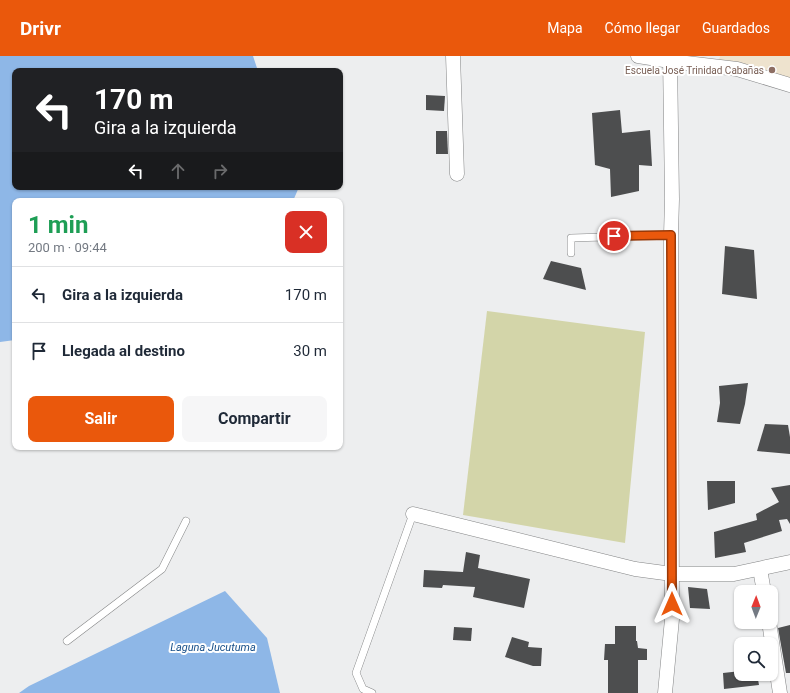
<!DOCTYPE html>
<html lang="es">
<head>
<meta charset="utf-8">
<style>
	body { margin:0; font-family:Roboto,sans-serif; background:#f6f6f7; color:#1f2937; height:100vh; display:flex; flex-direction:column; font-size:15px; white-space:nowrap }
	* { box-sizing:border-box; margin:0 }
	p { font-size:13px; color:#747a83 }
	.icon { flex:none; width:22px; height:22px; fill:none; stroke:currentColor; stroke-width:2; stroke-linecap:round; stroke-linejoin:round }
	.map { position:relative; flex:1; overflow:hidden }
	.details { position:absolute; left:12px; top:142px; width:331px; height:252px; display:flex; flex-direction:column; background:#fff; border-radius:8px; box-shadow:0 1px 3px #0004 }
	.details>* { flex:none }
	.top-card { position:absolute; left:12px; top:12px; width:331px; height:122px; border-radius:8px; box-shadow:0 1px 3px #0004; background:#202124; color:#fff; overflow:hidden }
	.needle { width:26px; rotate:1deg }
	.controls { position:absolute; left:734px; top:529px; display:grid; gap:8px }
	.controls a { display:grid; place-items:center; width:44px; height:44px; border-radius:8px; background:#fff; box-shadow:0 1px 3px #0004; font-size:20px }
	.pin { position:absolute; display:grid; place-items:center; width:34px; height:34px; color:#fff; margin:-17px; border:2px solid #fff; border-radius:50%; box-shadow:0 1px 4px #0007 }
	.me { position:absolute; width:44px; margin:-22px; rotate:0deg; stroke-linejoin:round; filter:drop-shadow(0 0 3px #0008) }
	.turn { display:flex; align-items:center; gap:14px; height:84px; padding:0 16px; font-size:18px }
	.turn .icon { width:52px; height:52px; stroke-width:2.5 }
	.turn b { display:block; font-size:28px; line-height:34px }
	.lanes { display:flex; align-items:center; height:38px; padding:0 16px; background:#0003; justify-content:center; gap:20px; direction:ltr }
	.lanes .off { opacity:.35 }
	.round { display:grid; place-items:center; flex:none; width:42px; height:42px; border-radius:8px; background:#f6f6f7 }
	.head { display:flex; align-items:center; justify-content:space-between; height:68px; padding:0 16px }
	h1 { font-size:24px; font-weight:700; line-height:30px; color:#1e9e55 }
	.primary-button { display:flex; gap:8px; margin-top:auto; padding:8px 16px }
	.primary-button a { flex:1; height:46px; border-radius:8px; background:#ea580c; color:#fff; font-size:16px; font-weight:700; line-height:46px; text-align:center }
	.primary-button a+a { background:#f6f6f7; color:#1f2937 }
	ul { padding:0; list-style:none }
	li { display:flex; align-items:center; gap:12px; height:56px; padding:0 16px; border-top:1px solid #e0e1e3 }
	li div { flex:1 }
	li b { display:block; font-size:15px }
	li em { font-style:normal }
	header { display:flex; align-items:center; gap:24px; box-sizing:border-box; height:56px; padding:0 20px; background:#ea580c; color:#fff }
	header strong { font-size:19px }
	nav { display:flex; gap:22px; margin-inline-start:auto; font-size:14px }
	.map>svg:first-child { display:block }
	.education { fill:#eee3ce }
	.green { fill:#d3d5a9 }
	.water { fill:#8eb7e7 }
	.building { fill:#4d4e4f }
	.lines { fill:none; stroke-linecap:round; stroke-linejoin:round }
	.lane-casing { stroke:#848586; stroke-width:8 }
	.street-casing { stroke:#848586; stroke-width:15 }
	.lane { stroke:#fff; stroke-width:7 }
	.street { stroke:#fff; stroke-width:14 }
	.route-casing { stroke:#983908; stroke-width:10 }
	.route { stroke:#ea580c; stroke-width:7 }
	.education-dot { fill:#8d6e63; stroke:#fff; stroke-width:1.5 }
	.labels { text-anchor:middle; stroke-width:4; stroke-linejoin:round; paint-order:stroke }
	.education-label { font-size:10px; fill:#785e54; stroke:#fff; text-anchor:end }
	.water-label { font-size:11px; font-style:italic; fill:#174f89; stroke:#fff }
</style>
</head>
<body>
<header>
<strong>Drivr</strong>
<nav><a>Mapa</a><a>Cómo llegar</a><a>Guardados</a></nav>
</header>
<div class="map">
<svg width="790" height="637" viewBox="0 0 790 637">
	<rect width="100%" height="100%" fill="#edeeef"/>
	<!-- education -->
	<polygon class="education" points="720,0 790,0 790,24 719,4"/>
	<!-- green -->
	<polygon class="green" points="487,255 645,276 625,487 463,459"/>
	<!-- water -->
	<g class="water">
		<polygon points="0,0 253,0 258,15 15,15 15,131 299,131 293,145 15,145 15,284 0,286"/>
		<polygon points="225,535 267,582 280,637 19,637 29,630"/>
	</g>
	<!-- building -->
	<g class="building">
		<polygon points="426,39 445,40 444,55 426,54"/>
		<polygon points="620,54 622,77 650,74 652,110 639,109 639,135 611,141 610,113 595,109 592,57"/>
		<polygon points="436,75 447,75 448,98 436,98"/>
		<polygon points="725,190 754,194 757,243 722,238"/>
		<polygon points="551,205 581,212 586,234 543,223"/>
		<polygon points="748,327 745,348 740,368 717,366 720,347 719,330"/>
		<polygon points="765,368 788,369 790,381 790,398 757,395"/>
		<polygon points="707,425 735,425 735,447 708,454"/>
		<polygon points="790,429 790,468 787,463 779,464 782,475 744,487 746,496 715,502 714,476 757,464 756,458 779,446 771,432"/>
		<polygon points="466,496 480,499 478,512 530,523 524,552 473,541 475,531 443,529 442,532 423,531 424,514 463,516"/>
		<polygon points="688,531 707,533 710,553 690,552"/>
		<polygon points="790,569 790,617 786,617 778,572"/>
		<polygon points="615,570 636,570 636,585 637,585 638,592 647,593 647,604 638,604 638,637 608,637 608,604 604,604 605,588 615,588"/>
		<polygon points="454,571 472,572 471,585 453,584"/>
		<polygon points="512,581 529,586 528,591 542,592 541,610 533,610 505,601"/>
		<polygon points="741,615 741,618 757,618 759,629 724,633 723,617"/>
	</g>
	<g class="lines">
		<!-- lane casing -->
		<g class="lane-casing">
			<g id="lane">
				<polyline points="571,197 571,182 671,179"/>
				<polyline points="67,585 162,513 186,465"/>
				<polyline points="372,637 363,633 356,617 413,458"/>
			</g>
		</g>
		<!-- street casing -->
		<g class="street-casing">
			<g id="street">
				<polyline points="453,0 457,118"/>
				<polyline points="638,0 670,5 737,13 790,29"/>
				<polyline points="413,458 635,513 672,518 734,518 790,506"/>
				<polyline points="760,513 764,536"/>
				<polyline points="769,566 780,637"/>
				<polyline points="665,637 672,563 671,179 672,143 670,0"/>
			</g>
		</g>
		<!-- lane -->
		<use href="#lane" class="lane"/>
		<!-- street -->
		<use href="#street" class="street"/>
	</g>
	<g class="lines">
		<!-- route casing -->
		<g class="route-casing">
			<polyline id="route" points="614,180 671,179 672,548"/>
		</g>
		<!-- route -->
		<use href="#route" class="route"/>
	</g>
	<!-- markers -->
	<circle class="education-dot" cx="772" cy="14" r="4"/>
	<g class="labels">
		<!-- education labels -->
		<g class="education-label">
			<text x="764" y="18">Escuela José Trinidad Cabañas</text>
		</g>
		<!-- water labels -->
		<g class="water-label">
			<text x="213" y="595">Laguna Jucutuma</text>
		</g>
	</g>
</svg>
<div class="controls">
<a><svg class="needle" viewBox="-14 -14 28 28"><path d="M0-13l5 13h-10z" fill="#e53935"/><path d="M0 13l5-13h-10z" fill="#747a83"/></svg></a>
<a><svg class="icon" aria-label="search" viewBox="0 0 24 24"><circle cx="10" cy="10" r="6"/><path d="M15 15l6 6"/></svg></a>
</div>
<div class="pin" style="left:614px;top:180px;background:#d93025"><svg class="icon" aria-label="arrive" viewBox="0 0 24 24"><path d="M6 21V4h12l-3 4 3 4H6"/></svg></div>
<svg class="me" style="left:672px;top:548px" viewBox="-20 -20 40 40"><path d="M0-17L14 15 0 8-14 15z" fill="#ea580c" stroke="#fff" stroke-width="4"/></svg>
<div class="top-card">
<div class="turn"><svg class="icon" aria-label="left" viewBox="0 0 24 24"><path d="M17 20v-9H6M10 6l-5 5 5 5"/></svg><div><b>170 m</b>Gira a la izquierda</div></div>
<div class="lanes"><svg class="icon" aria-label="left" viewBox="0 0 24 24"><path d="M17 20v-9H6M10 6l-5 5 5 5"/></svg><svg class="icon off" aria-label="ahead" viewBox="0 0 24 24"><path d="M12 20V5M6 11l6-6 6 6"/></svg><svg class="icon off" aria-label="right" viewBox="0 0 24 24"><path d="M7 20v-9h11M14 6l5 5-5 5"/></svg></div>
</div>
<section class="details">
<div class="head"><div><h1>1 min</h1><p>200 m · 09:44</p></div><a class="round" style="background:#d93025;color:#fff"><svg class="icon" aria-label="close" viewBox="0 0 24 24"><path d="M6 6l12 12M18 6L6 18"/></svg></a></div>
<ul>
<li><svg class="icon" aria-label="left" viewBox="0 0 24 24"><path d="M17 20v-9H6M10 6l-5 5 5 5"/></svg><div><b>Gira a la izquierda</b></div><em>170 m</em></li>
<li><svg class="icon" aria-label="arrive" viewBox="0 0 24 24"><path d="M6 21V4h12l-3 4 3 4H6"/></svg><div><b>Llegada al destino</b></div><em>30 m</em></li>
</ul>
<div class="primary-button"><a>Salir</a><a>Compartir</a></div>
</section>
</div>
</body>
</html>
